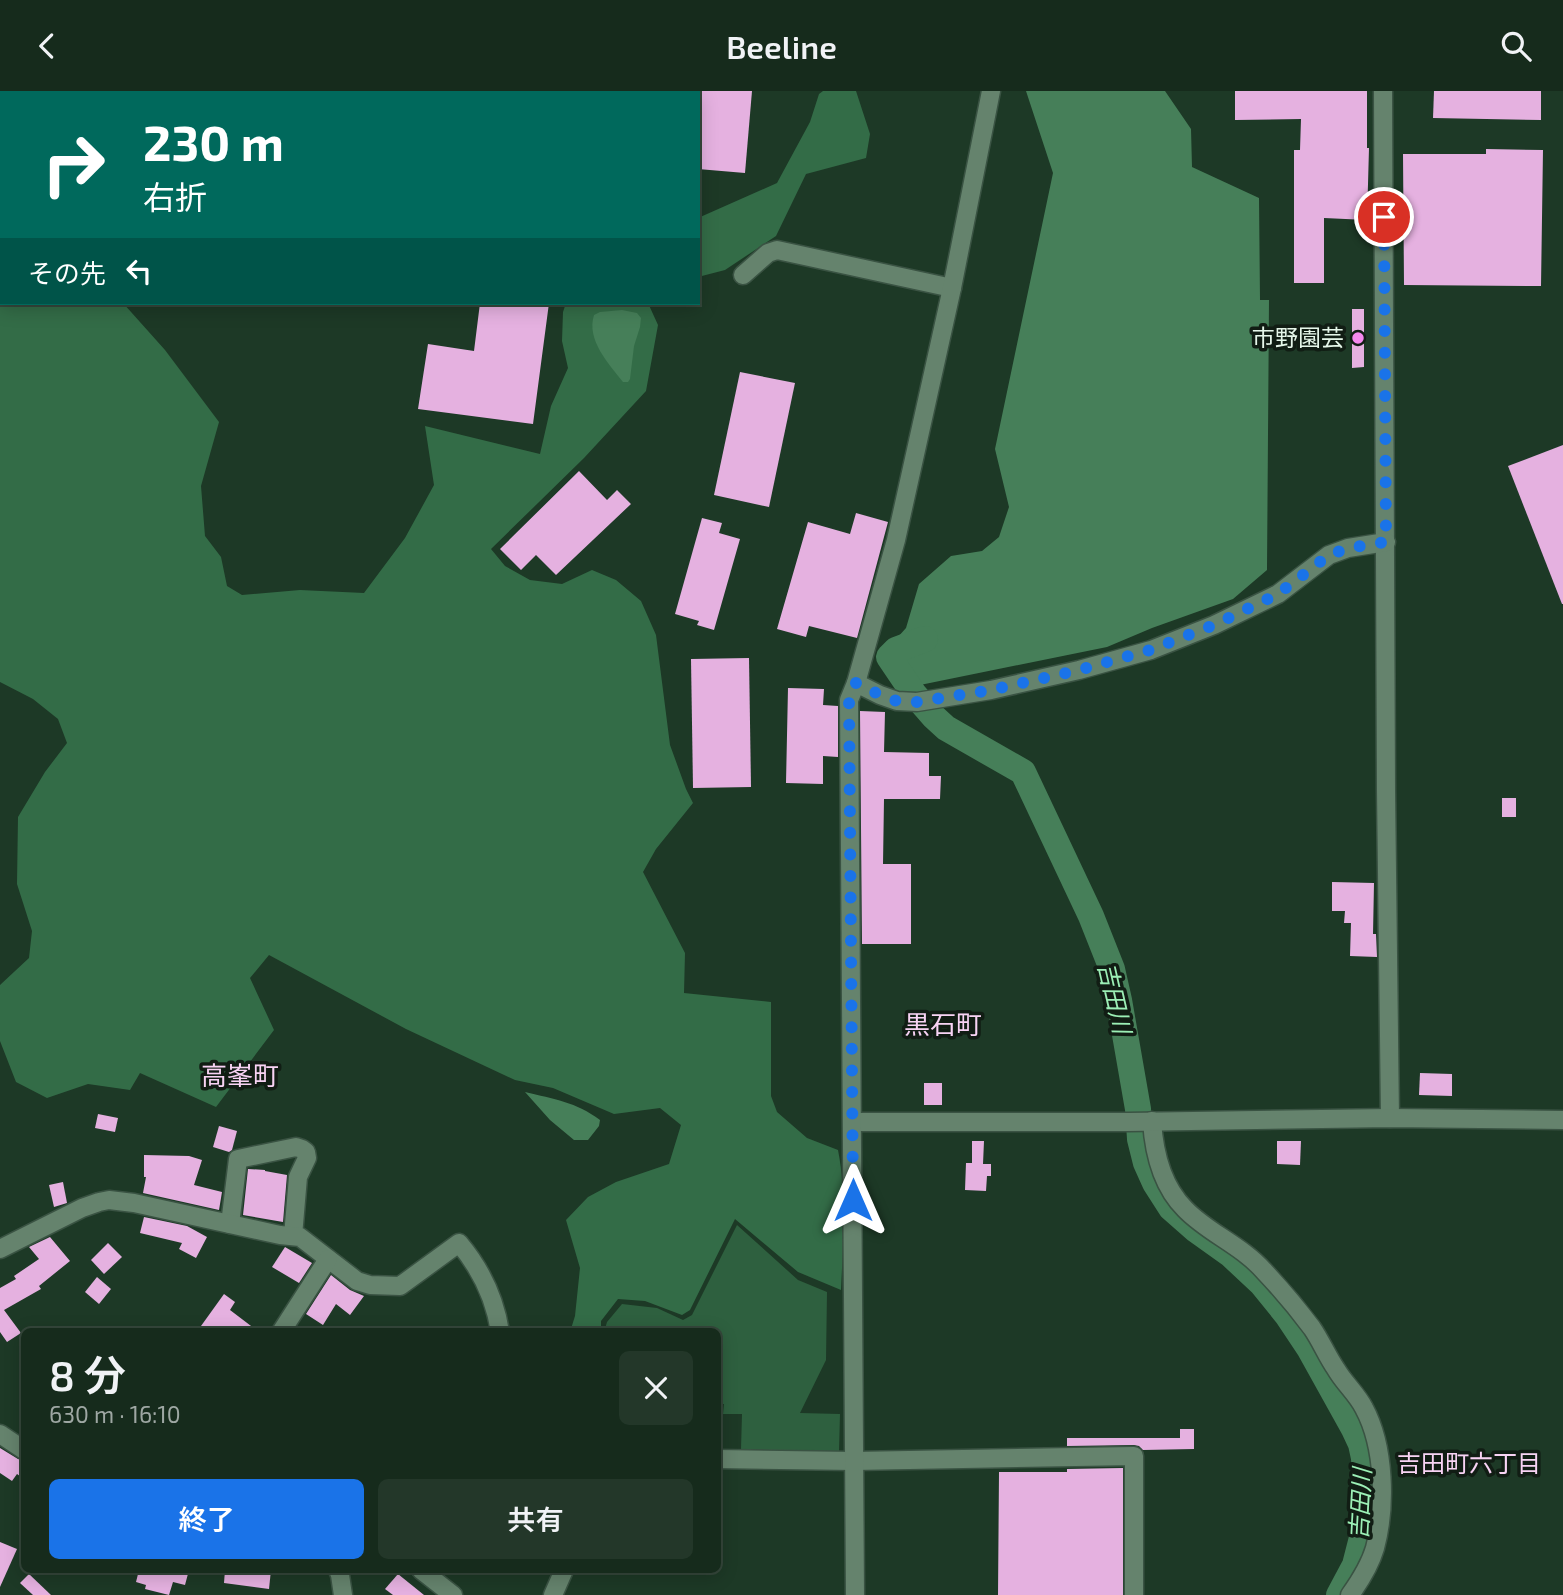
<!DOCTYPE html>
<html lang="ja">
<head>
<meta charset="utf-8">
<style>
	body { margin:0; font-family:"Exo 2","Noto Sans JP",sans-serif; background:#233729; color:#f1f3f6; height:100vh; display:flex; flex-direction:column; font-size:26px; white-space:nowrap }
	* { box-sizing:border-box; margin:0 }
	p { font-size:23px; color:#9ea7a3 }
	.icon { flex:none; width:38px; height:38px; fill:none; stroke:currentColor; stroke-width:2; stroke-linecap:round; stroke-linejoin:round }
	.map { position:relative; flex:1; overflow:hidden }
	.panel { position:absolute; left:21px; top:1237px; width:700px; height:245px; display:flex; flex-direction:column; background:#162b1c; border-radius:10px; box-shadow:0 4px 18px #0003,0 0 0 2px #35473b }
	.panel>* { flex:none }
	.guide { position:absolute; left:0px; top:0px; width:700px; height:214px; box-shadow:0 4px 18px #0003,0 0 0 2px #35473b; background:#00695c; color:#fff; overflow:hidden }
	.pin { position:absolute; display:grid; place-items:center; width:60px; height:60px; color:#fff; margin:-30px; border:4px solid #fff; border-radius:50%; box-shadow:0 2px 7px #0007 }
	.me { position:absolute; width:77px; margin:-38px; rotate:0deg; stroke-linejoin:round; filter:drop-shadow(0 0 5px #0008) }
	.turn { display:flex; align-items:center; gap:24px; height:147px; padding:0 28px; font-size:32px }
	.turn .icon { width:91px; height:91px; stroke-width:2.5 }
	.turn b { display:block; font-size:49px; line-height:60px }
	.then { display:flex; align-items:center; height:66px; padding:0 28px; background:#0003; gap:14px; font-size:26px }
	.round { display:grid; place-items:center; flex:none; width:74px; height:74px; border-radius:10px; background:#233729 }
	.head { display:flex; align-items:center; justify-content:space-between; height:119px; padding:0 28px }
	h1 { font-size:42px; font-weight:600; line-height:52px }
	.button { display:flex; gap:14px; margin-top:auto; padding:14px 28px }
	.button a { flex:1; height:80px; border-radius:10px; background:#1a73e8; color:#fff; font-size:28px; font-weight:600; line-height:80px; text-align:center }
	.button a+a { background:#233729; color:#f1f3f6 }
	header { display:flex; justify-content:space-between; align-items:center; height:91px; padding:0 28px; background:#162b1c; font-size:32px; font-weight:600 }
	.map>svg:first-child { display:block }
	.green { fill:#2e603f }
	.forest { fill:#336c47 }
	.water { fill:#467f59 }
	.lines { fill:none; stroke-linecap:round; stroke-linejoin:round }
	.river { stroke:#467f59; stroke-width:26 }
	.building { fill:#e5b1e0 }
	.minor-casing { stroke:#3a5343; stroke-width:21 }
	.minor { stroke:#65836d; stroke-width:18 }
	.route { stroke:#1a73e8; stroke-width:12; stroke-dasharray:0 21.6 }
	.poi-dot { fill:#f589ee; stroke:#111d14; stroke-width:2.5 }
	.labels { text-anchor:middle; stroke-width:7; stroke-linejoin:round; paint-order:stroke }
	.poi-label { font-size:23px; fill:#e5f6e9; stroke:#111d14; text-anchor:end }
	.water-label { font-size:24px; font-style:italic; fill:#9cf0b6; stroke:#111d14 }
	.neighbourhood-label { font-size:24px; fill:#f8d3f4; stroke:#111d14 }
	.quarter-label { font-size:26px; fill:#f8d3f4; stroke:#111d14 }
</style>
</head>
<body>
<header><svg class="icon" aria-label="back" viewBox="0 0 24 24"><path d="M15 5l-7 7 7 7"/></svg>Beeline<svg class="icon" aria-label="search" viewBox="0 0 24 24"><circle cx="10" cy="10" r="6"/><path d="M15 15l6 6"/></svg></header>
<div class="map">
<svg width="1563" height="1504" viewBox="0 0 1563 1504">
	<rect width="100%" height="100%" fill="#1d3926"/>
	<!-- green -->
	<polygon class="green" points="737,1134 798,1189 827,1201 826,1269 800,1322 840,1323 839,1361 741,1358 742,1323 723,1323 724,1313 718,1313 718,1241 604,1241 607,1231 622,1213 657,1217 683,1229 692,1224"/>
	<!-- forest -->
	<g class="forest">
		<polygon points="823,0 856,0 870,43 866,67 806,83 776,145 725,179 698,186 698,127 777,92 810,31 819,3"/>
		<path d="M0,78L2,82V212H123L165,259L219,331L201,395L205,445L221,466L227,495L242,504L300,499L364,502L405,447L434,394L425,335L540,363L551,315L568,277L562,250L563,221L566,212H648L658,234L646,300L584,367L491,458L505,475L530,489L562,493L592,479L616,489L641,510L656,544L670,654L686,698L693,712L656,758L643,781L685,862L684,902L771,911V1005L777,1021L807,1047L838,1059C847,1105 843,1152 841,1199L798,1181L735,1128L690,1219L682,1224L645,1210L618,1208L601,1230V1241H570L575,1225L580,1177L566,1129L588,1106L616,1091L669,1073L681,1034L660,1017L614,1023L553,997L515,989L406,938L269,864L250,887L274,939L216,1016L140,982L130,999L88,993L47,1007L16,991L0,950V894L29,867L32,840L17,793L18,726L45,681L67,652L58,628L33,608L0,591Z"/>
	</g>
	<!-- water -->
	<g class="water">
		<polygon points="1026,0 1165,0 1191,38 1192,76 1259,107 1260,209 1269,209 1267,479 1233,508 1152,537 1107,556 920,594 889,556 906,537 919,493 951,465 982,460 999,446 1009,416 995,358 1053,82"/>
		<path d="M622,219L637,222L641,227L640,236L634,255L630,288L628,291H623C609,273 586,249 594,224L600,221Z"/>
		<path d="M525,1001C554,1008 576,1011 600,1029L599,1035L588,1049H574L550,1029Z"/>
	</g>
	<g class="lines">
		<!-- river -->
		<polyline class="river" points="925,548 896,559 889,566 914,603 934,626 946,637 1023,681 1091,825 1112,878 1119,909 1138,1018 1140,1048 1146,1072 1155,1092 1171,1117 1196,1139 1231,1164 1262,1193 1287,1224 1309,1257 1354,1338 1361,1353 1364,1367 1366,1404 1364,1439 1355,1474 1339,1504"/>
	</g>
	<!-- building -->
	<g class="building">
		<polygon points="698,0 752,0 745,82 698,78"/>
		<polygon points="1235,0 1367,0 1367,57 1369,57 1367,129 1324,127 1324,192 1294,192 1294,59 1300,59 1301,28 1235,29"/>
		<polygon points="1434,0 1541,0 1541,29 1433,27"/>
		<polygon points="1486,58 1543,59 1541,195 1404,194 1403,63 1486,63"/>
		<polygon points="480,212 549,212 533,333 418,318 428,253 474,260"/>
		<polygon points="1352,218 1364,218 1364,276 1352,277"/>
		<polygon points="740,281 795,292 769,416 714,404"/>
		<polygon points="1563,354 1563,513 1562,513 1508,375"/>
		<polygon points="579,380 607,409 617,399 631,413 556,484 536,464 521,479 500,458"/>
		<polygon points="856,422 888,431 857,547 809,535 806,546 777,538 808,431 850,443"/>
		<polygon points="702,427 722,432 719,442 740,448 714,539 697,534 699,530 675,523"/>
		<polygon points="749,567 751,696 693,697 691,568"/>
		<polygon points="788,597 824,598 823,614 838,615 838,666 823,665 823,693 786,692"/>
		<polygon points="860,620 885,621 884,661 929,662 929,685 941,685 940,708 884,708 883,773 911,773 911,853 862,853"/>
		<rect x="1502" y="707" width="14" height="19"/>
		<polygon points="1332,791 1374,792 1373,843 1376,843 1377,866 1350,865 1351,832 1344,832 1345,820 1332,820"/>
		<polygon points="1420,982 1452,983 1452,1005 1419,1004"/>
		<rect x="924" y="992" width="18" height="22"/>
		<polygon points="98,1023 118,1027 115,1041 95,1037"/>
		<polygon points="219,1035 237,1040 232,1059 229,1061 213,1056"/>
		<polygon points="972,1050 984,1050 983,1073 991,1073 991,1085 987,1085 986,1100 965,1099 966,1072 972,1072"/>
		<polygon points="1277,1050 1301,1050 1300,1074 1277,1073"/>
		<polygon points="144,1064 189,1065 202,1069 194,1094 222,1101 219,1119 143,1102 146,1086 144,1086"/>
		<polygon points="248,1078 265,1079 265,1080 287,1084 283,1131 243,1124"/>
		<polygon points="63,1091 67,1112 54,1116 49,1094"/>
		<polygon points="144,1126 187,1135 207,1146 196,1167 179,1158 182,1152 140,1142"/>
		<polygon points="50,1146 70,1170 39,1195 41,1198 4,1219 21,1242 7,1251 0,1241 0,1197 16,1188 14,1185 39,1168 29,1156"/>
		<polygon points="108,1152 122,1166 104,1183 91,1169"/>
		<polygon points="285,1156 312,1172 299,1192 272,1176"/>
		<polygon points="331,1184 350,1199 364,1205 350,1224 336,1213 323,1234 306,1223"/>
		<polygon points="97,1186 111,1198 99,1213 85,1201"/>
		<polygon points="224,1203 235,1211 230,1219 259,1241 210,1241 201,1235"/>
		<polygon points="1180,1338 1194,1338 1194,1358 1143,1359 1139,1355 1134,1354 1067,1355 1067,1347 1180,1347"/>
		<polygon points="0,1357 18,1368 24,1370 24,1388 17,1383 12,1390 0,1382"/>
		<polygon points="1123,1377 1123,1504 998,1504 999,1381 1067,1381 1067,1378"/>
		<polygon points="0,1451 17,1458 0,1496"/>
		<polygon points="139,1479 189,1479 185,1494 173,1491 169,1504 145,1498 146,1494 136,1491"/>
		<polygon points="225,1479 271,1479 269,1498 224,1492"/>
		<polygon points="29,1483 51,1504 33,1504 20,1492"/>
		<polygon points="398,1483 424,1504 393,1504 385,1498"/>
	</g>
	<g class="lines">
		<!-- minor casing -->
		<g class="minor-casing">
			<g id="minor">
				<polyline points="7,0 12,2"/>
				<polyline points="1383,0 1386,699 1390,1027"/>
				<polyline points="0,130 2,131"/>
				<polyline points="743,184 768,162 777,159 952,197"/>
				<polyline points="856,592 880,604 897,610 917,611 991,599 1079,579 1151,559 1214,534 1278,503 1329,464 1348,457 1386,451"/>
				<path d="M1152,1030C1154,1062 1162,1095 1185,1118C1208,1142 1241,1154 1264,1180C1281,1198 1297,1217 1312,1237C1321,1250 1327,1265 1336,1278C1344,1292 1357,1303 1364,1317C1385,1356 1386,1416 1375,1457C1370,1474 1360,1490 1350,1504"/>
				<polyline points="853,1031 1128,1031 1390,1027 1563,1029"/>
				<polyline points="230,1133 238,1068 296,1056 302,1058 306,1061 307,1067 298,1086 293,1145"/>
				<path d="M0,1158L82,1117L99,1111L109,1109L134,1112L280,1144L300,1146L357,1190L370,1194L400,1195L459,1152C480,1177 495,1208 500,1241"/>
				<polyline points="281,1241 328,1168"/>
				<polyline points="0,1343 24,1359"/>
				<polyline points="718,1368 854,1370 1134,1365 1134,1504"/>
				<polyline points="338,1479 340,1484 343,1504"/>
				<polyline points="421,1479 453,1504"/>
				<polyline points="553,1504 564,1479"/>
				<polyline points="855,1504 849,609 856,592 896,449 952,197 991,0"/>
			</g>
		</g>
		<!-- minor -->
		<use href="#minor" class="minor"/>
	</g>
	<g class="lines">
		<!-- route -->
		<polyline class="route" points="853,1109 849,608 856,592 880,604 897,610 917,611 991,599 1079,579 1150,559 1214,534 1278,503 1329,464 1348,457 1386,451 1384,126"/>
	</g>
	<!-- markers -->
	<circle class="poi-dot" cx="1358" cy="247" r="7"/>
	<g class="labels">
		<!-- poi labels -->
		<g class="poi-label">
			<text x="1344" y="255">市野園芸</text>
		</g>
		<!-- water labels -->
		<g class="water-label">
			<text transform="translate(1114 907) rotate(77)" y="8">吉田川</text>
			<text transform="translate(1361 1413) rotate(-87)" y="8">吉田川</text>
		</g>
		<!-- neighbourhood labels -->
		<g class="neighbourhood-label">
			<text x="1469" y="1381">吉田町六丁目</text>
		</g>
		<!-- quarter labels -->
		<g class="quarter-label">
			<text x="943" y="943">黒石町</text>
			<text x="240" y="994">高峯町</text>
		</g>
	</g>
</svg>
<div class="pin" style="left:1384px;top:126px;background:#d93025"><svg class="icon" aria-label="arrive" viewBox="0 0 24 24"><path d="M6 21V4h12l-3 4 3 4H6"/></svg></div>
<svg class="me" style="left:853px;top:1109px" viewBox="-20 -20 40 40"><path d="M0-17L14 15 0 8-14 15z" fill="#1a73e8" stroke="#fff" stroke-width="4"/></svg>
<div class="guide">
<div class="turn"><svg class="icon" aria-label="right" viewBox="0 0 24 24"><path d="M7 20v-9h11M14 6l5 5-5 5"/></svg><div><b>230 m</b>右折</div></div>
<div class="then">その先<svg class="icon" aria-label="left" viewBox="0 0 24 24"><path d="M17 20v-9H6M10 6l-5 5 5 5"/></svg></div>
</div>
<section class="panel">
<div class="head"><div><h1>8 分</h1><p>630 m · 16:10</p></div><a class="round"><svg class="icon" aria-label="close" viewBox="0 0 24 24"><path d="M6 6l12 12M18 6L6 18"/></svg></a></div>
<div class="button"><a>終了</a><a>共有</a></div>
</section>
</div>
</body>
</html>
